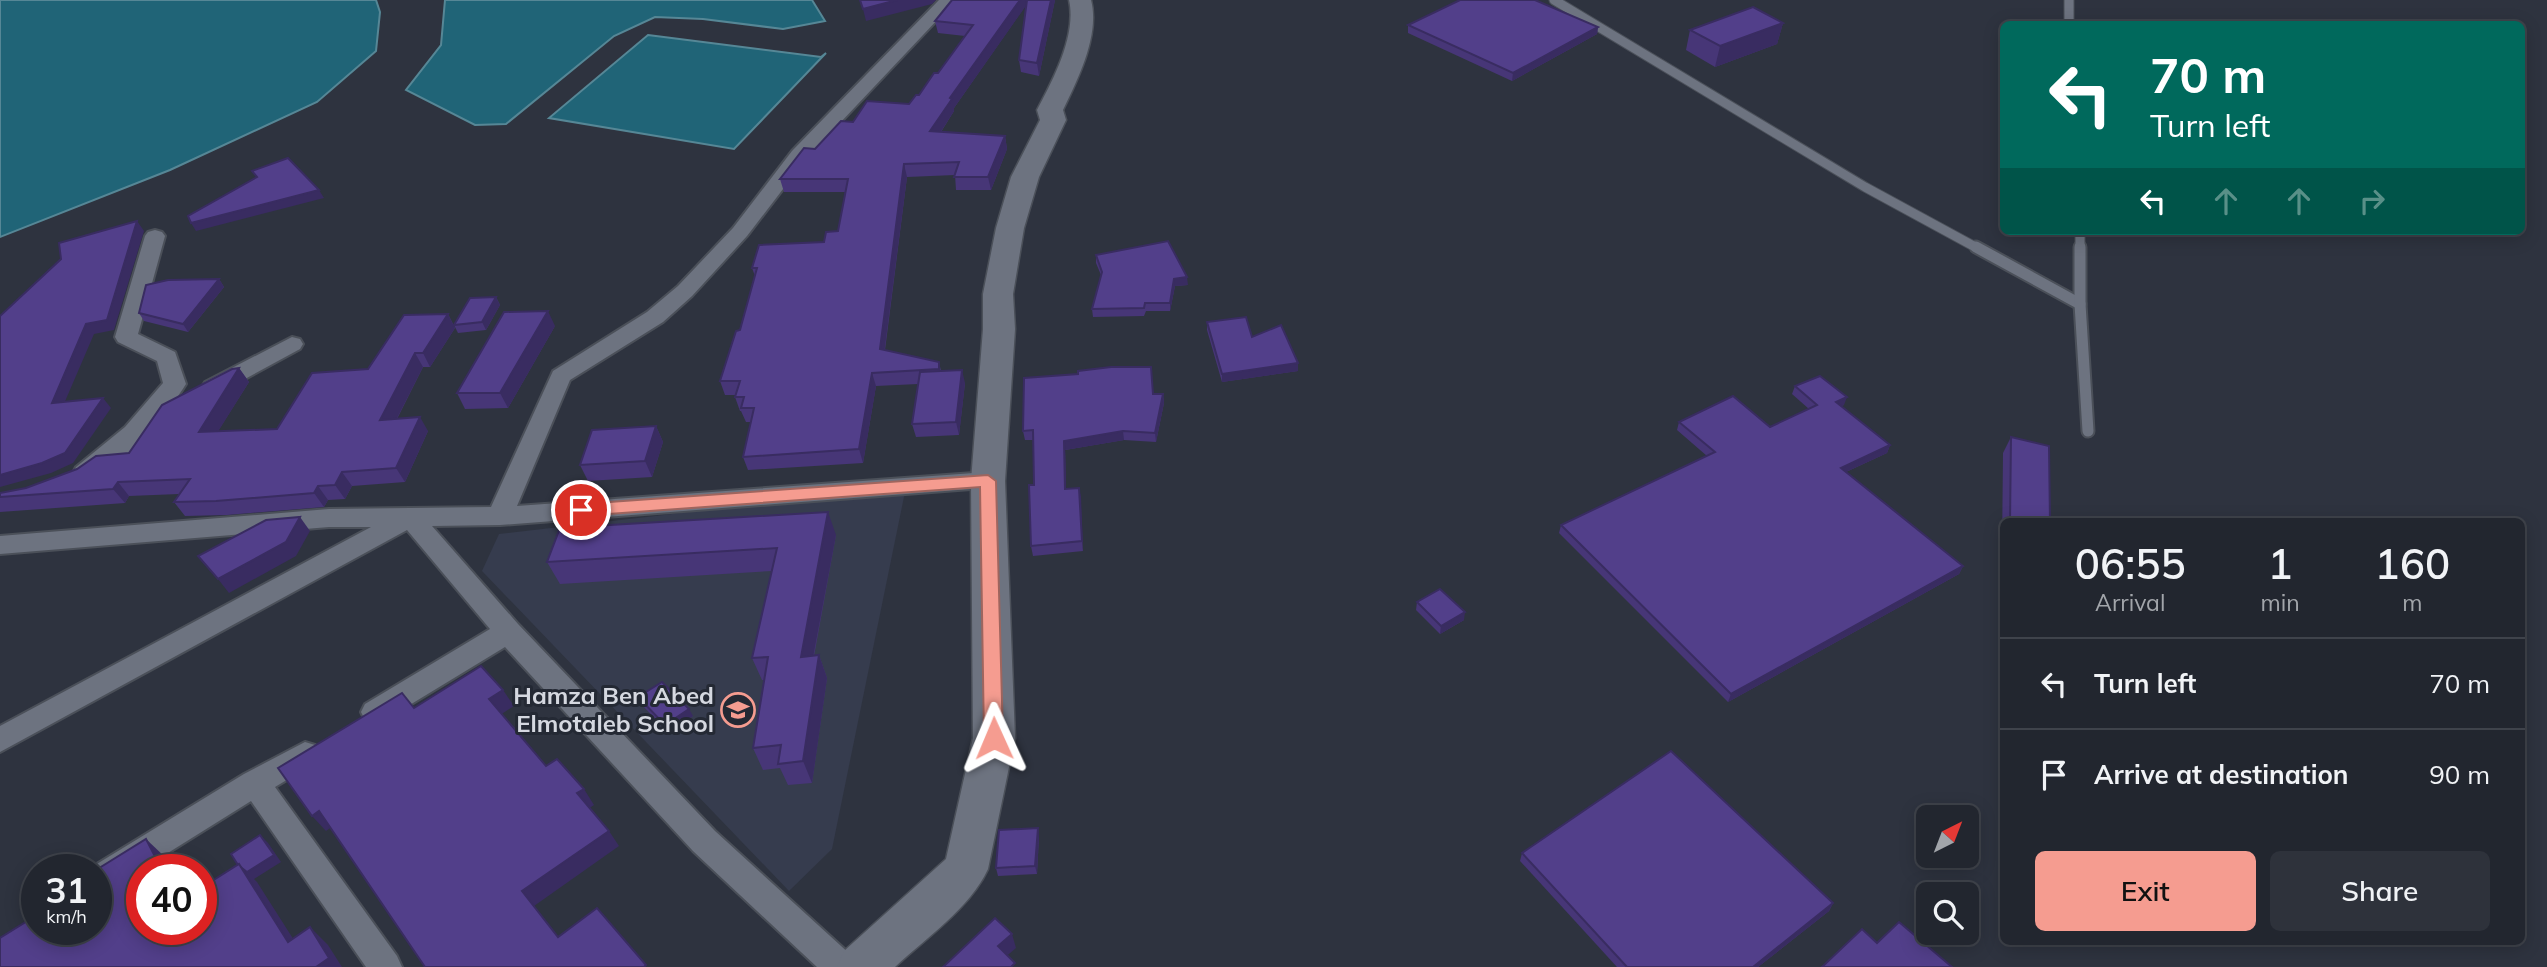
<!DOCTYPE html>
<html lang="en">
<head>
<meta charset="utf-8">
<style>
	body { margin:0; font-family:Mulish,sans-serif; background:#2e323b; color:#f1f3f6; height:100vh; display:flex; flex-direction:column; font-size:26px; white-space:nowrap }
	* { box-sizing:border-box; margin:0 }
	p { font-size:23px; color:#a2a5aa }
	.icon { flex:none; width:38px; height:38px; fill:none; stroke:currentColor; stroke-width:2; stroke-linecap:round; stroke-linejoin:round }
	.map { position:relative; flex:1; overflow:hidden }
	.details { position:absolute; left:2000px; top:518px; width:525px; height:427px; display:flex; flex-direction:column; background:#22262f; border-radius:10px; box-shadow:0 4px 18px #0003,0 0 0 2px #3f434b }
	.details>* { flex:none }
	.top-card { position:absolute; left:2000px; top:21px; width:525px; height:214px; border-radius:10px; box-shadow:0 4px 18px #0003,0 0 0 2px #3f434b; background:#00695c; color:#fff; overflow:hidden }
	.needle { width:46px; rotate:42deg }
	.fabs { position:absolute; left:1916px; top:805px; display:grid; gap:14px }
	.fabs a { display:grid; place-items:center; width:63px; height:63px; border-radius:10px; background:#22262f; box-shadow:0 4px 18px #0003,0 0 0 2px #3f434b; font-size:35px }
	.speed { position:absolute; left:21px; top:854px; display:flex; gap:14px; font-size:35px; font-weight:700; text-align:center }
	.speed>* { display:grid; place-content:center; width:91px; height:91px; border-radius:50%; background:#22262f; box-shadow:0 4px 18px #0003,0 0 0 2px #3f434b; line-height:1 }
	.speed small { font-size:18px; font-weight:400 }
	.speed .limit { border:10px solid #d22; background:#fff; color:#111 }
	.pin { position:absolute; display:grid; place-items:center; width:60px; height:60px; color:#fff; margin:-30px; border:4px solid #fff; border-radius:50%; box-shadow:0 2px 7px #0007 }
	.me { position:absolute; width:77px; margin:-38px; rotate:359deg; stroke-linejoin:round; filter:drop-shadow(0 0 5px #0008) }
	.turn { display:flex; align-items:center; gap:24px; height:147px; padding:0 35px; font-size:32px }
	.turn .icon { width:91px; height:91px; stroke-width:2.5 }
	.turn b { display:block; font-size:49px; line-height:60px }
	.lanes { display:flex; align-items:center; height:66px; padding:0 35px; background:#0003; justify-content:center; gap:35px; direction:ltr }
	.lanes .off { opacity:.35 }
	.eta { display:flex; justify-content:space-evenly; align-items:center; height:119px; text-align:center }
	.eta b { font-size:42px; font-weight:600; line-height:49px }
	.cta { display:flex; gap:14px; margin-top:auto; padding:14px 35px }
	.cta a { flex:1; height:80px; border-radius:10px; background:#f59c90; color:#111; font-size:28px; font-weight:600; line-height:80px; text-align:center }
	.cta a+a { background:#2e323b; color:#f1f3f6 }
	ul { padding:0; list-style:none }
	li { display:flex; align-items:center; gap:21px; height:91px; padding:0 35px; border-top:2px solid #3f434b }
	li div { flex:1 }
	li b { display:block; font-size:26px }
	li em { font-style:normal }
	.map>svg:first-child { display:block }
	.built { fill:#363c4e }
	.water { fill:#206477; stroke:#568796; stroke-width:2 }
	.lines { fill:none; stroke-linecap:round; stroke-linejoin:round }
	.lane-far1-casing { stroke:#4b5059; stroke-width:11 }
	.lane-casing { stroke:#4b5059; stroke-width:15 }
	.street-casing { stroke:#4b5059; stroke-width:4 }
	.secondary-casing { stroke:#4b5059; stroke-width:3 }
	.lane-far1 { stroke:#6d7380; stroke-width:9 }
	.lane { stroke:#6d7380; stroke-width:11 }
	.street { fill:#6d7380; fill-rule:evenodd }
	.secondary { fill:#6d7380; fill-rule:evenodd }
	.wall { fill:#473677 }
	.shaded-wall { fill:#392c61 }
	.building { fill:#523f8a; stroke:#392c61; stroke-width:2 }
	.route { fill:#f59c90; stroke:#9f655e; stroke-width:2 }
	.labels { text-anchor:middle; stroke-width:6; stroke-linejoin:round; paint-order:stroke }
	.poi-label { font-size:24px; font-weight:bold; fill:#d5d8e0; stroke:#242934; text-anchor:end }
</style>
</head>
<body>
<div class="map">
<svg width="2547" height="967" viewBox="0 0 2547 967">
	<rect width="100%" height="100%" fill="#2e333f"/>
	<!-- built -->
	<polygon class="built" points="906,487 832,849 789,891 482,571 499,534"/>
	<!-- water -->
	<g class="water">
		<polygon points="0,0 376,0 380,12 376,51 317,102 170,170 0,237"/>
		<polygon points="445,0 812,0 825,21 783,29 703,19 655,17 614,36 506,124 475,125 406,90 441,45"/>
		<polygon points="648,35 821,57 826,53 734,149 549,118"/>
	</g>
	<g class="lines">
		<!-- lane-far1 casing -->
		<g class="lane-far1-casing">
			<g id="lane-far1">
				<polyline points="1554,0 1865,187 1979,249"/>
				<polyline points="2069,0 2069,24"/>
				<polyline points="2080,231 2080,249"/>
			</g>
		</g>
		<!-- lane casing -->
		<g class="lane-casing">
			<g id="lane">
				<polyline points="1976,247 2080,304"/>
				<polyline points="2080,247 2080,304 2088,431"/>
			</g>
		</g>
		<!-- street casing -->
		<g class="street-casing">
			<g id="street">
				<polygon points="939,0 956,0 806,159 747,236 692,296 663,322 570,380 517,506 988,472 997,475 1000,481 997,487 500,525 432,526 518,624 715,831 852,956 857,967 817,967 693,851 505,647 385,720 375,724 365,720 361,712 365,704 490,629 407,530 0,752 0,726 371,527 329,527 0,554 0,536 329,509 491,507 553,371 647,312 678,286 733,228 792,151"/>
				<path d="M155,230L162,232L165,236L138,334L175,352L186,384C171,409 107,488 76,479L73,473L76,467L125,427L163,383L157,361L118,342L115,337L145,236L148,232Z"/>
				<polygon points="292,337 300,339 303,344 300,349 221,392 213,395 205,392 202,387 205,382"/>
				<polygon points="305,742 315,745 320,754 315,763 275,787 397,956 402,967 366,967 251,801 107,891 96,895 96,870 87,870 244,774"/>
			</g>
		</g>
		<!-- secondary casing -->
		<g class="secondary-casing">
			<path id="secondary" d="M1069,0H1091C1100,35 1078,79 1063,110L1066,120L1039,177L1024,228L1013,294L1015,329L1005,481L1015,738L988,869C970,908 926,938 895,967H837L844,951L946,859L973,738L971,481L983,329V294L996,228L1011,177L1040,120L1037,110C1053,80 1077,35 1069,0Z"/>
		</g>
		<!-- lane-far1 -->
		<use href="#lane-far1" class="lane-far1"/>
		<!-- lane -->
		<use href="#lane" class="lane"/>
		<!-- street -->
		<use href="#street" class="street"/>
		<!-- secondary -->
		<use href="#secondary" class="secondary"/>
	</g>
	<!-- wall -->
	<g class="wall">
		<polygon points="1055,0 1039,76 1021,72 1019,60 1026,5 954,108 954,111 941,132 1005,136 1007,149 991,190 956,190 955,175 907,177 885,350 939,362 941,371 965,383 959,435 916,437 912,424 918,384 876,386 863,463 748,470 743,457 751,422 746,422 741,411 740,411 735,397 736,395 725,395 720,381 740,330 755,276 752,268 824,242 838,231 845,192 784,192 780,179 815,149 853,122 909,104 919,95 938,73 965,36 938,33 935,21"/>
		<polygon points="1783,23 1777,44 1715,67 1686,50 1690,30"/>
		<polygon points="1408,25 1598,27 1597,34 1512,81 1408,33"/>
		<polygon points="1096,255 1188,285 1175,286 1170,311 1146,311 1144,316 1093,317 1092,309 1101,275 1096,263"/>
		<polygon points="219,279 224,287 188,332 144,321 139,313"/>
		<polygon points="496,297 500,305 486,330 458,333 454,325"/>
		<polygon points="448,314 455,328 430,367 423,367 397,419 428,431 405,482 352,486 345,499 328,500 324,507 227,515 185,516 174,502 179,494 129,496 125,503 0,512 0,493 26,488 129,453 239,368 249,382 218,431 277,429 368,369"/>
		<polygon points="1207,322 1252,337 1298,371 1222,382 1207,330"/>
		<polygon points="555,326 508,408 465,409 457,393"/>
		<polygon points="1795,386 1844,405 1841,406 1890,445 1887,453 1846,472 1963,566 1959,574 1728,702 1559,533 1561,525 1707,456 1677,430 1679,422 1770,427 1809,409 1792,394"/>
		<polygon points="1153,394 1163,394 1164,403 1156,442 1124,440 1065,450 1066,488 1079,488 1083,551 1033,556 1031,546 1034,485 1034,440 1025,440 1023,431"/>
		<polygon points="656,426 663,442 652,477 588,481 580,465"/>
		<polygon points="2011,437 2050,522 2004,522 2004,551 2002,550 2003,453"/>
		<polygon points="836,535 814,656 819,655 827,678 812,783 788,785 780,768 763,770 753,748 764,680 762,680 752,658 772,571 560,584 547,562"/>
		<polygon points="1417,602 1464,620 1440,634 1416,610"/>
		<polygon points="638,697 693,716 669,733 642,705"/>
		<polygon points="1039,836 1037,874 998,876 996,868"/>
		<polygon points="1522,853 1833,903 1829,911 1758,967 1617,967 1520,861"/>
	</g>
	<!-- shaded-wall -->
	<g class="shaded-wall">
		<polygon points="897,0 936,0 932,4 866,21 863,9"/>
		<polygon points="1020,0 1030,0 954,108 954,111 933,144 930,131 950,98"/>
		<polygon points="1051,0 1055,0 1039,76 1037,63"/>
		<polygon points="1783,23 1777,44 1715,67 1720,46"/>
		<polygon points="1598,27 1597,34 1512,81 1513,73"/>
		<polygon points="1005,136 1007,149 991,190 988,177"/>
		<polygon points="904,164 907,177 883,362 880,349"/>
		<polygon points="319,190 324,198 196,231 191,223"/>
		<polygon points="137,221 144,231 114,330 94,334 60,413 52,403 86,324"/>
		<polygon points="1187,277 1188,285 1175,286 1170,311 1170,303 1174,279"/>
		<polygon points="219,279 224,287 188,332 183,324"/>
		<polygon points="496,297 500,305 486,330 482,322"/>
		<polygon points="548,311 555,326 508,408 500,393"/>
		<polygon points="448,314 455,328 430,367 423,353"/>
		<polygon points="415,353 423,367 389,434 380,420"/>
		<polygon points="1298,363 1298,371 1222,382 1222,374"/>
		<polygon points="239,368 249,382 209,446 199,432"/>
		<polygon points="962,370 965,383 959,435 956,422"/>
		<polygon points="872,373 876,386 863,463 859,449"/>
		<polygon points="1163,394 1164,403 1156,442 1155,433"/>
		<polygon points="1847,397 1844,405 1833,410 1836,402"/>
		<polygon points="103,398 111,408 73,463 51,473 0,487 0,475"/>
		<polygon points="420,417 428,431 405,482 396,468"/>
		<polygon points="656,426 663,442 652,477 645,461"/>
		<polygon points="1123,431 1124,440 1065,450 1066,498 1065,489 1064,441"/>
		<polygon points="1890,445 1887,453 1837,476 1841,468"/>
		<polygon points="342,472 352,486 345,499 335,485"/>
		<polygon points="118,482 129,496 125,503 113,489"/>
		<polygon points="318,486 328,500 324,507 314,493"/>
		<polygon points="1079,488 1081,497 1083,551 1082,541"/>
		<polygon points="828,512 836,535 809,679 801,657"/>
		<polygon points="300,517 310,531 296,556 229,593 218,579"/>
		<polygon points="1963,566 1959,574 1728,702 1731,694"/>
		<polygon points="1465,612 1464,620 1440,634 1441,626"/>
		<polygon points="819,655 827,678 812,783 803,761"/>
		<polygon points="503,690 514,706 500,715 489,699"/>
		<polygon points="689,709 693,716 669,733 665,725"/>
		<polygon points="584,789 594,805 588,809 577,793"/>
		<polygon points="319,811 333,826 326,831 312,816"/>
		<polygon points="1038,828 1039,836 1037,874 1035,866"/>
		<polygon points="609,831 619,846 534,906 522,891"/>
		<polygon points="260,835 268,843 281,862 254,879 257,882 306,959 288,942 239,864"/>
		<polygon points="146,839 166,858 172,870 162,870"/>
		<polygon points="1833,903 1829,911 1758,967 1753,967"/>
		<polygon points="310,927 328,945 342,967 316,967"/>
		<polygon points="1012,934 1016,948 1002,960 998,946"/>
	</g>
	<!-- building -->
	<g class="building">
		<polygon points="860,0 897,0 863,9"/>
		<polygon points="952,0 1020,0 950,98 952,99 930,131 1005,136 988,177 954,177 959,162 904,164 880,349 939,362 939,369 872,373 859,449 743,457 754,408 741,408 744,397 735,397 740,381 720,381 736,331 740,330 757,268 752,268 759,245 824,242 826,232 838,231 848,179 780,179 804,148 815,149 841,121 853,122 867,101 909,104 916,95 919,95 934,73 938,73 973,25 935,21"/>
		<polygon points="1027,0 1051,0 1037,63 1019,60"/>
		<polygon points="1460,0 1535,0 1598,27 1513,73 1408,25"/>
		<polygon points="1753,7 1783,23 1720,46 1690,30"/>
		<polygon points="288,158 319,190 191,223 188,216 257,177 252,171"/>
		<polygon points="137,221 107,320 86,324 52,403 103,398 65,453 42,463 0,475 0,316 61,259 59,243"/>
		<polygon points="1168,241 1187,277 1174,279 1170,303 1145,303 1144,308 1092,309 1102,272 1096,255"/>
		<polygon points="219,279 183,324 139,313 146,285 168,280"/>
		<polygon points="496,297 482,322 454,325 470,298"/>
		<polygon points="548,311 500,393 457,393 504,312"/>
		<polygon points="448,314 423,353 415,353 380,420 420,417 396,468 342,472 335,485 318,486 314,493 216,501 174,502 190,479 118,482 113,489 0,497 0,493 26,488 77,469 96,456 129,453 162,405 232,369 239,368 199,432 277,429 312,373 368,369 404,315"/>
		<polygon points="1246,317 1252,337 1281,325 1298,363 1222,374 1207,322"/>
		<polygon points="1111,367 1151,367 1153,394 1163,394 1155,433 1123,431 1064,441 1065,489 1079,488 1082,541 1031,546 1029,485 1034,485 1033,430 1023,431 1024,378 1078,374 1078,371"/>
		<polygon points="962,370 956,422 912,424 920,372"/>
		<polygon points="1820,376 1847,397 1836,402 1890,445 1841,468 1963,566 1731,694 1561,525 1715,452 1679,422 1733,396 1770,427 1817,405 1795,386"/>
		<polygon points="656,426 645,461 580,465 592,430"/>
		<polygon points="2011,437 2049,446 2050,522 2010,522"/>
		<polygon points="828,512 801,657 819,655 803,761 778,764 781,745 753,748 768,657 752,658 777,548 547,562 560,528"/>
		<polygon points="300,517 286,542 218,579 198,556 266,520"/>
		<polygon points="1440,589 1465,612 1441,626 1417,602"/>
		<polygon points="481,666 503,690 489,699 546,766 557,759 584,789 577,793 609,831 522,891 558,937 597,908 646,965 644,967 425,967 319,811 312,816 278,768 402,693 414,708"/>
		<polygon points="662,682 689,709 665,725 638,697"/>
		<polygon points="1671,751 1833,903 1753,967 1627,967 1522,853"/>
		<polygon points="1038,828 1035,866 996,868 999,830"/>
		<polygon points="260,835 274,855 247,872 238,865 231,854"/>
		<polygon points="146,839 162,870 142,870 142,929 201,929 201,888 239,864 288,942 310,927 329,958 316,967 0,967 0,938 37,915 37,929 96,929 96,870"/>
		<polygon points="995,918 1012,934 998,946 1015,963 1011,967 943,967"/>
		<polygon points="1899,922 1952,967 1822,967 1862,929 1877,943"/>
	</g>
	<!-- route -->
	<polygon class="route" points="988,475 996,481 1003,738 1000,744 994,746 987,744 984,738 980,487 581,516 573,510 581,504"/>
	<!-- icons -->
	<defs>
		<g id="school-ring" transform="scale(1.75)"><circle r="9.5" fill="#242934" stroke="#f59c90" stroke-width="1.5"/><path d="M0-5L7-2L0 1L-7-2ZM-4 1L0 2.5L4 1V4Q0 6-4 4Z" fill="#f59c90"/></g>
	</defs>
	<g fill-rule="evenodd">
		<use href="#school-ring" x="738" y="710"/>
	</g>
	<g class="labels">
		<!-- poi labels -->
		<g class="poi-label">
			<text x="714" y="704">Hamza Ben Abed<tspan x="714" dy="28">Elmotaleb School</tspan></text>
		</g>
	</g>
</svg>
<div class="fabs">
<a><svg class="needle" viewBox="-14 -14 28 28"><path d="M0-13l5 13h-10z" fill="#e53935"/><path d="M0 13l5-13h-10z" fill="#a2a5aa"/></svg></a>
<a><svg class="icon" aria-label="search" viewBox="0 0 24 24"><circle cx="10" cy="10" r="6"/><path d="M15 15l6 6"/></svg></a>
</div>
<div class="speed"><div>31<small>km/h</small></div><div class="limit">40</div></div>
<div class="pin" style="left:581px;top:510px;background:#d93025"><svg class="icon" aria-label="arrive" viewBox="0 0 24 24"><path d="M6 21V4h12l-3 4 3 4H6"/></svg></div>
<svg class="me" style="left:994px;top:738px" viewBox="-20 -20 40 40"><path d="M0-17L14 15 0 8-14 15z" fill="#f59c90" stroke="#fff" stroke-width="4"/></svg>
<div class="top-card">
<div class="turn"><svg class="icon" aria-label="left" viewBox="0 0 24 24"><path d="M17 20v-9H6M10 6l-5 5 5 5"/></svg><div><b>70 m</b>Turn left</div></div>
<div class="lanes"><svg class="icon" aria-label="left" viewBox="0 0 24 24"><path d="M17 20v-9H6M10 6l-5 5 5 5"/></svg><svg class="icon off" aria-label="ahead" viewBox="0 0 24 24"><path d="M12 20V5M6 11l6-6 6 6"/></svg><svg class="icon off" aria-label="ahead" viewBox="0 0 24 24"><path d="M12 20V5M6 11l6-6 6 6"/></svg><svg class="icon off" aria-label="right" viewBox="0 0 24 24"><path d="M7 20v-9h11M14 6l5 5-5 5"/></svg></div>
</div>
<section class="details">
<div class="eta">
<div><b>06:55</b><p>Arrival</p></div>
<div><b>1</b><p>min</p></div>
<div><b>160</b><p>m</p></div>
</div>
<ul>
<li><svg class="icon" aria-label="left" viewBox="0 0 24 24"><path d="M17 20v-9H6M10 6l-5 5 5 5"/></svg><div><b>Turn left</b></div><em>70 m</em></li>
<li><svg class="icon" aria-label="arrive" viewBox="0 0 24 24"><path d="M6 21V4h12l-3 4 3 4H6"/></svg><div><b>Arrive at destination</b></div><em>90 m</em></li>
</ul>
<div class="cta"><a>Exit</a><a>Share</a></div>
</section>
</div>
</body>
</html>
